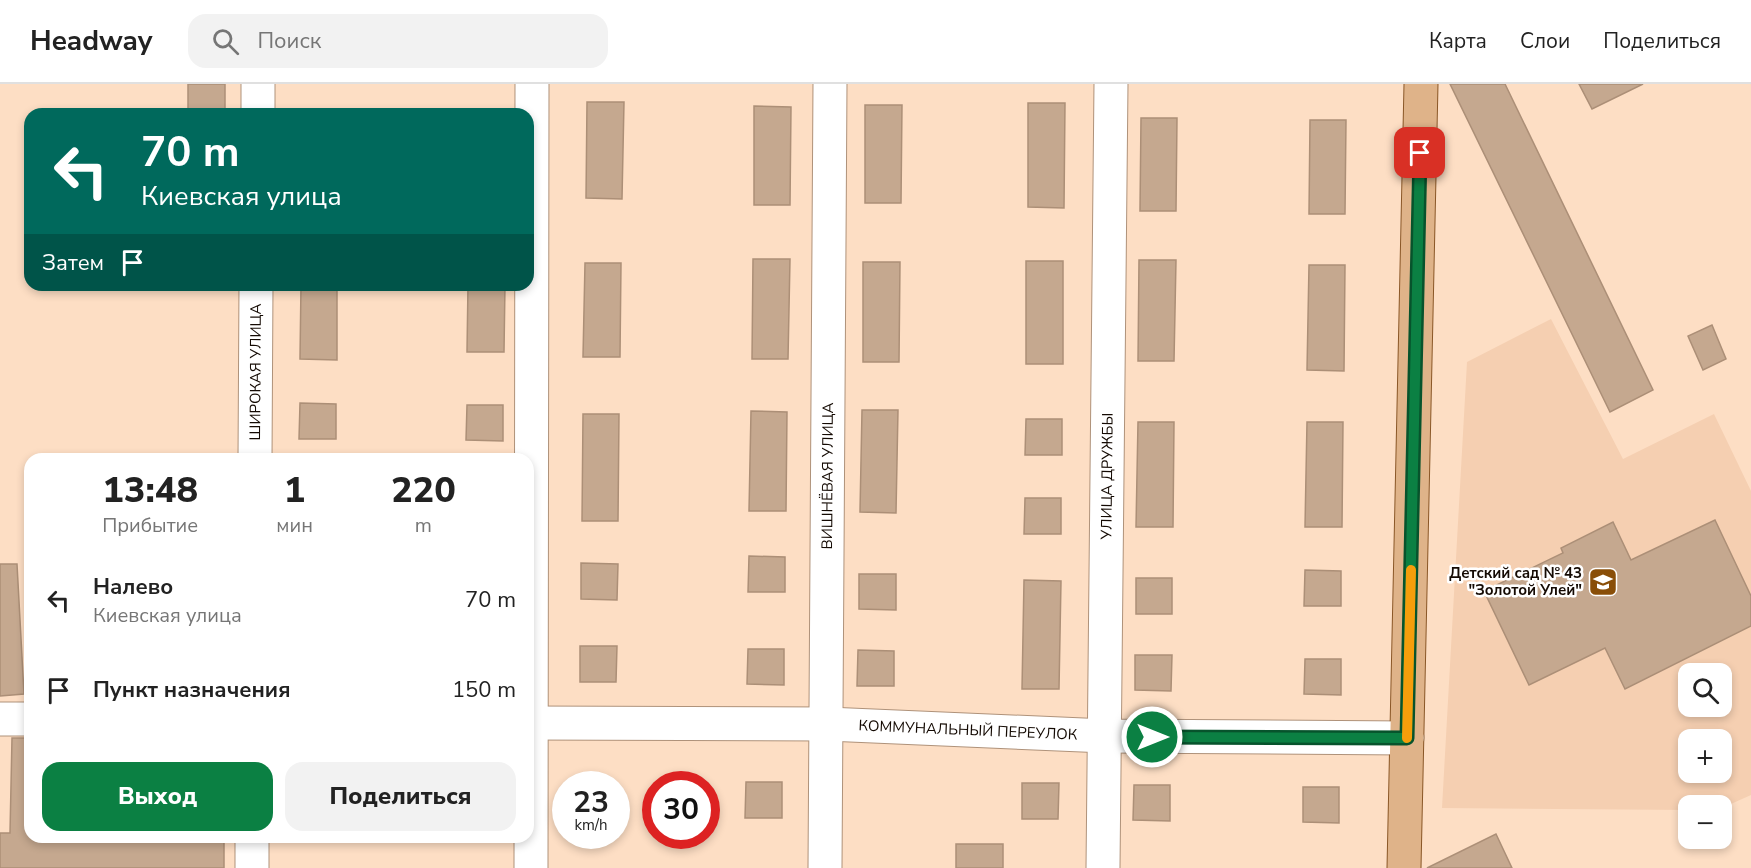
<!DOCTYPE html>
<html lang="ru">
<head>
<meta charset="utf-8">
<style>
	body { margin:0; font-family:"Nunito Sans",sans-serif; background:#f2f2f2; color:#222; height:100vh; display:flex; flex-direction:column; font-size:22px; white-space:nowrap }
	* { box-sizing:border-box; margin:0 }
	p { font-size:20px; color:#767676 }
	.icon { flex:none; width:33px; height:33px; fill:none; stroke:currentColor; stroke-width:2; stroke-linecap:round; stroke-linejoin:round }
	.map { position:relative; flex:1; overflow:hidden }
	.drawer { position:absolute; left:24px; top:369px; width:510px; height:390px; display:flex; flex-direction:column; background:#fff; border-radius:18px; box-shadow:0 3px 9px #0003 }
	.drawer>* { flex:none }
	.banner { position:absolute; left:24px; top:24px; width:510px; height:183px; border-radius:18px; box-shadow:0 3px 9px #0003; background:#00695c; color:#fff; overflow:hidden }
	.fabs { position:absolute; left:1678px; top:579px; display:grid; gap:12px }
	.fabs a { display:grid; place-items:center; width:54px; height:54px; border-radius:12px; background:#fff; box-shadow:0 3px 9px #0003; font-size:30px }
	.speed { position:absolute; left:552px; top:687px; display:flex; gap:12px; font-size:30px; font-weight:700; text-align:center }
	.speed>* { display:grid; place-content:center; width:78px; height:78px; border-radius:50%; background:#fff; box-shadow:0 3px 9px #0003; line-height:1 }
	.speed small { font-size:15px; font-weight:400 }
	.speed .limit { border:9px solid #d22; background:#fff; color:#111 }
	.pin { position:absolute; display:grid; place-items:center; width:51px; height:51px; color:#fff; margin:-26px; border-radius:12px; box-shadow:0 3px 9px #0006 }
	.me { position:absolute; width:66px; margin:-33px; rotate:90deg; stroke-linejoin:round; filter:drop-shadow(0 0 4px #0008) }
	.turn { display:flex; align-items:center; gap:21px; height:126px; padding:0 18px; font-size:27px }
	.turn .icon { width:78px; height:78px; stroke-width:2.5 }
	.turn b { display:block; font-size:42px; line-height:51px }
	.then { display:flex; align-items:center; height:57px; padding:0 18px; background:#0003; gap:12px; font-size:22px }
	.eta { display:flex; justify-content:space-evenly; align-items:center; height:102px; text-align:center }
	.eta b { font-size:36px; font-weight:800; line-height:42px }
	.primary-button { display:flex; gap:12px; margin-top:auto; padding:12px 18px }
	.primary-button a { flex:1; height:69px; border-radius:18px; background:#0b8043; color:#fff; font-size:24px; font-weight:800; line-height:69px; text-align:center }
	.primary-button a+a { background:#f2f2f2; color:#222 }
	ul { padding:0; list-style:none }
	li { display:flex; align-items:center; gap:18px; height:90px; padding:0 18px }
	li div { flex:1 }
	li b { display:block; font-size:22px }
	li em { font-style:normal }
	header { display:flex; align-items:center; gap:36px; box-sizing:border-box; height:84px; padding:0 30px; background:#fff; border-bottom:2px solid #e0e0e0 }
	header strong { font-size:28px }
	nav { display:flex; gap:33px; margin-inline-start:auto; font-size:21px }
	.search { width:420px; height:54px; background:#f2f2f2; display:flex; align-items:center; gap:15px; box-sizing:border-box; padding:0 21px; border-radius:18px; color:#767676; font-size:22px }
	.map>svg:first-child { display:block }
	.built { fill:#f5cfb1; fill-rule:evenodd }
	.building { fill:#c5a88f; stroke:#ac8f77; stroke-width:1.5 }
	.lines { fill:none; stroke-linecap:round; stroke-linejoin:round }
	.minor-casing { stroke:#af927a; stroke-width:35 }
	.major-casing { stroke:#8a5727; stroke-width:35 }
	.minor { stroke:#fff; stroke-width:33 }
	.major { stroke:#dfb389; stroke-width:33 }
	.route-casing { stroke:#07532c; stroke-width:15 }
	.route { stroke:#0b8043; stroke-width:10 }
	.slow { stroke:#f59e0b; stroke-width:10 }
	.labels { text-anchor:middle; stroke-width:5; stroke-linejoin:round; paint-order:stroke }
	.street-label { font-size:15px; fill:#140a03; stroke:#fff }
	.poi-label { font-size:15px; font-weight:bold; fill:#140a03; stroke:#fff; text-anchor:end }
</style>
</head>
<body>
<header>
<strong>Headway</strong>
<div class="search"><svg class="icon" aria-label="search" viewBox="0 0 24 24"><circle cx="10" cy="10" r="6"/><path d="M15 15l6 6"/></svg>Поиск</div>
<nav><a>Карта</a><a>Слои</a><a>Поделиться</a></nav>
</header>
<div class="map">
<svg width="1751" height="784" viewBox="0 0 1751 784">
	<rect width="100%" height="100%" fill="#fddec4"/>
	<!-- built -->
	<path class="built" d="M1551,235L1623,375L1714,330L1751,407V711L1722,724V722H1689V726L1442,724L1467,278ZM1689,590H1722V622H1689ZM1689,656H1722V688H1689Z"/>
	<!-- building -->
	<g class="building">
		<rect x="188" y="0" width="37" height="30"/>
		<polygon points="1450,0 1505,0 1653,306 1610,328"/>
		<polygon points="1579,0 1643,0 1592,25"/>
		<polygon points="587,18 624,18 622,115 586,114"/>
		<polygon points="1028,19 1065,19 1064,124 1028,123"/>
		<polygon points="865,21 902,21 901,119 865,119"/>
		<polygon points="754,22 791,23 790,121 754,121"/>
		<polygon points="1141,34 1177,34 1176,127 1140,127"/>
		<polygon points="1310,36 1346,36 1345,130 1309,130"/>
		<polygon points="753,175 790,175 788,275 752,275"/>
		<polygon points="1139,176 1176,176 1174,277 1138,277"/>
		<rect x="1026" y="177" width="37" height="103"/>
		<polygon points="863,178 900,178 899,278 863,278"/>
		<polygon points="585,179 621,179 620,273 583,273"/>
		<polygon points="1309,181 1345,181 1344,287 1307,286"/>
		<polygon points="301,201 337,201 337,276 300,275"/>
		<polygon points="468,201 505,201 504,268 467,268"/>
		<polygon points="1712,241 1726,275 1703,286 1688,252"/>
		<polygon points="300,319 336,320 336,355 299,355"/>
		<polygon points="467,321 503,321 503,357 466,356"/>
		<polygon points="862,326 898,326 896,429 860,428"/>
		<polygon points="751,327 787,328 786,427 749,427"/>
		<polygon points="583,330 619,330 618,437 582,437"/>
		<polygon points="1026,335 1062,335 1062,371 1025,371"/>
		<polygon points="1138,338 1174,338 1173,443 1136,443"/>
		<polygon points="1307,338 1343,338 1342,443 1305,443"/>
		<polygon points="1025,414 1061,414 1061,450 1024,450"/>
		<polygon points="1715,436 1751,512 1751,542 1625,605 1605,564 1529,601 1484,507 1563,469 1561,464 1613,438 1631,476"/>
		<polygon points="749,472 785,473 785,508 748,508"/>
		<polygon points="581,479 618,480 617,516 581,515"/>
		<polygon points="0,480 17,480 24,610 0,612"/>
		<polygon points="1305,486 1341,487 1341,522 1304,522"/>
		<polygon points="859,490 896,490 896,526 859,525"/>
		<rect x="1136" y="494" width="36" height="36"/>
		<polygon points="1024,496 1061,497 1059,605 1022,605"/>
		<polygon points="580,562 617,562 616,598 580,598"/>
		<polygon points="748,565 784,565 784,601 747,600"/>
		<polygon points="858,566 894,567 894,602 857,602"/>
		<polygon points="1135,571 1172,571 1171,607 1135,606"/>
		<polygon points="1305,575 1341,575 1341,611 1304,610"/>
		<polygon points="12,654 30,654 30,753 224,753 224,784 0,784 0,749 10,749"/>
		<polygon points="746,698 782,698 782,734 745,734"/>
		<polygon points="1022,699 1059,699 1058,735 1022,735"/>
		<polygon points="1134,701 1170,701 1170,737 1133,736"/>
		<polygon points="1303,703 1339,703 1339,739 1303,738"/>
		<polygon points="1496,750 1512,784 1427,784"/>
		<rect x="956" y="760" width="47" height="24"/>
	</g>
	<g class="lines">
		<!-- minor casing -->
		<g class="minor-casing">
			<g id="minor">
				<polyline points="258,30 258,0"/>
				<path id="s1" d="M255,375L256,201"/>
				<polyline points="0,635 30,635"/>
				<path id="s2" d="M528,639L827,640L1106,652L1407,654"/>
				<polyline points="252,784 252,753"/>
				<polyline points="531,784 532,0"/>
				<path id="s3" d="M825,784L830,0"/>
				<path id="s4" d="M1103,784L1111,0"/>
			</g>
		</g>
		<!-- major casing -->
		<g class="major-casing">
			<polyline id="major" points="1404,784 1421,0"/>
		</g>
		<!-- minor -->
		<use href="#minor" class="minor"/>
		<!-- major -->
		<use href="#major" class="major"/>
	</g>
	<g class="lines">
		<!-- route casing -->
		<g class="route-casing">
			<polyline id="route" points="1152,653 1407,654 1420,69"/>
		</g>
		<!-- route -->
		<use href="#route" class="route"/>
		<!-- slow -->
		<polyline class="slow" points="1407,654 1411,486"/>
	</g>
	<!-- icons -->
	<defs>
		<g id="school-square" transform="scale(1.5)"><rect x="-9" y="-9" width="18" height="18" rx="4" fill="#894e08" stroke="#fff"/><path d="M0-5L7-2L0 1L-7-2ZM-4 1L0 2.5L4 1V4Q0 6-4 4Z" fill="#fff"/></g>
	</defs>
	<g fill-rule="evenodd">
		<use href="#school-square" x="1603" y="498"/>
	</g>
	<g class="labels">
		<!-- street labels -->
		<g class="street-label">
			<text dy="5" stroke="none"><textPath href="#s1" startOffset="87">ШИРОКАЯ УЛИЦА</textPath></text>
			<text dy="5" stroke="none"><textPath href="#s3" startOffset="392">ВИШНЁВАЯ УЛИЦА</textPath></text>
			<text dy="5" stroke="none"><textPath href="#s4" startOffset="392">УЛИЦА ДРУЖБЫ</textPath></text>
			<text dy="5" stroke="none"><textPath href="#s2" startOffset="440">КОММУНАЛЬНЫЙ ПЕРЕУЛОК</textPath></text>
		</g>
		<!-- poi labels -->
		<g class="poi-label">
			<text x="1582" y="494">Детский сад № 43<tspan x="1582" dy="17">"Золотой Улей"</tspan></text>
		</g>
	</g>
</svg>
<div class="fabs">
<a><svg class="icon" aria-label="search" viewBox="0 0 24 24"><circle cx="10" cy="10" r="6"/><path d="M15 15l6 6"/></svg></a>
<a>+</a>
<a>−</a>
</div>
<div class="speed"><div>23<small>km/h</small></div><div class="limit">30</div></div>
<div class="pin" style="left:1420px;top:69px;background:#d93025"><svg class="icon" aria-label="arrive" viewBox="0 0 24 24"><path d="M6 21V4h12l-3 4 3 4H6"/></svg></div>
<svg class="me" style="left:1152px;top:653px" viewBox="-20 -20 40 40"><circle r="17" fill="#0b8043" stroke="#fff" stroke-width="3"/><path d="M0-11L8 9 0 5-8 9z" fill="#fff"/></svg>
<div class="banner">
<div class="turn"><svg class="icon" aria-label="left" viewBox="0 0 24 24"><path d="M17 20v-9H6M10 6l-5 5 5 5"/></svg><div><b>70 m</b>Киевская улица</div></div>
<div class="then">Затем<svg class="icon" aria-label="arrive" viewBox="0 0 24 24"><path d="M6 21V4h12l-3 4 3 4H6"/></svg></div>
</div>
<section class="drawer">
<div class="eta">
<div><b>13:48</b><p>Прибытие</p></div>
<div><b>1</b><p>мин</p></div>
<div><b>220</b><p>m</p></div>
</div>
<ul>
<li><svg class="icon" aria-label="left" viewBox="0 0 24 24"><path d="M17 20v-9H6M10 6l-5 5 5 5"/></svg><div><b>Налево</b><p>Киевская улица</p></div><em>70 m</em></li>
<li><svg class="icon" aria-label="arrive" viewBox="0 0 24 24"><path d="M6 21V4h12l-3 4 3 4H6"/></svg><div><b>Пункт назначения</b></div><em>150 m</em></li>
</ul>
<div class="primary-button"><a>Выход</a><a>Поделиться</a></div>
</section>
</div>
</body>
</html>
